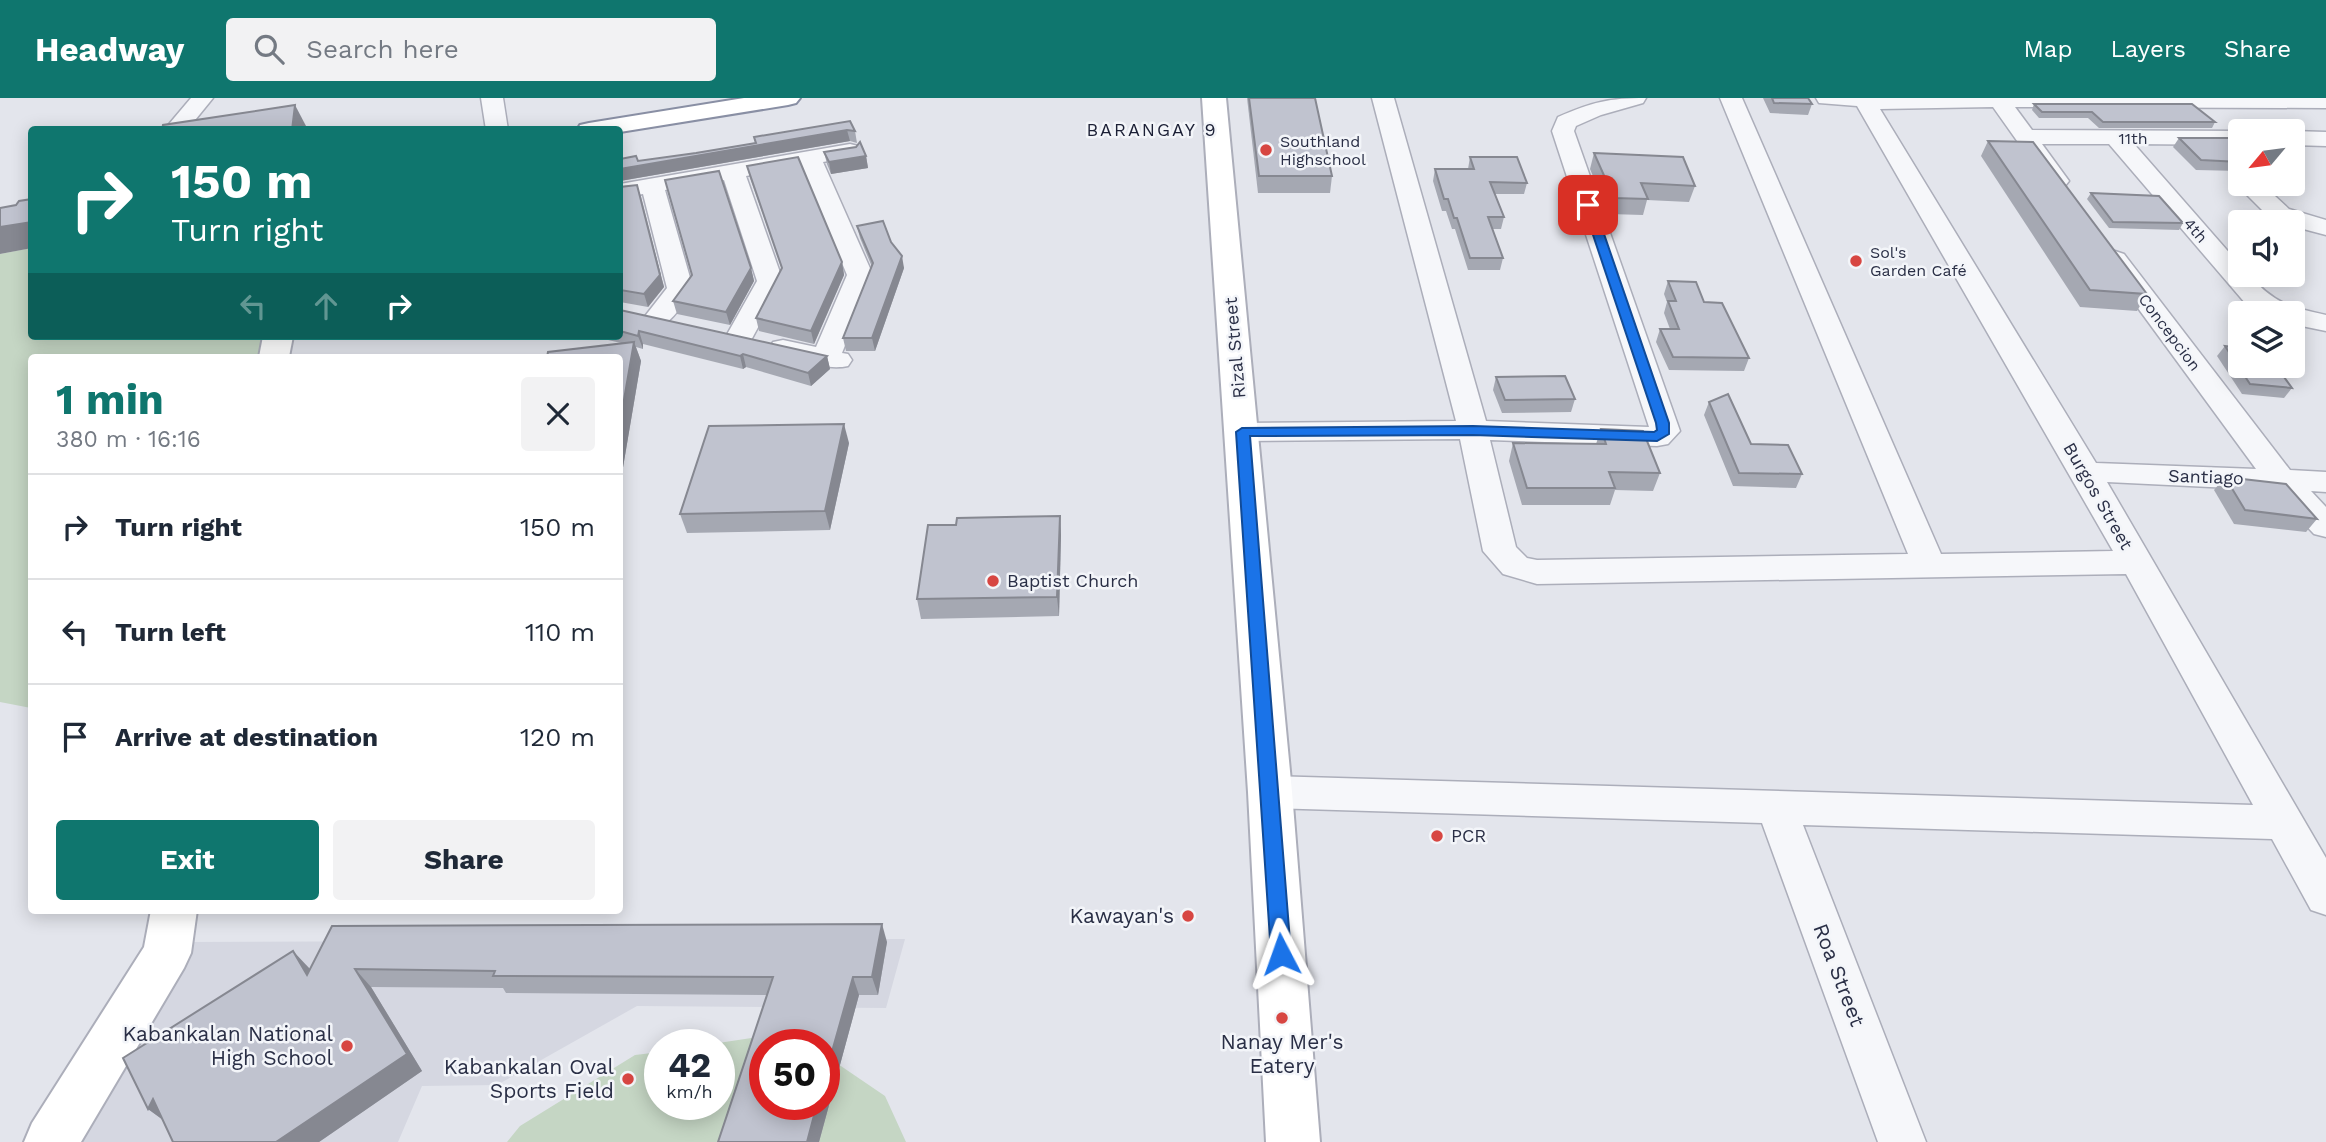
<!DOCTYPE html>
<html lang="en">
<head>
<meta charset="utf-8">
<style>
	body { margin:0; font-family:"Work Sans",sans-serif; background:#f2f2f3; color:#1f2937; height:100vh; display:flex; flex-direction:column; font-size:26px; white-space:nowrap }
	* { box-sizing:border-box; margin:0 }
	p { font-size:23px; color:#747a83 }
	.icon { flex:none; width:38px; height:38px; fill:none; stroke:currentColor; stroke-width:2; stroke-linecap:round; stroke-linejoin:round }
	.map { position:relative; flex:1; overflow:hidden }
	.panel { position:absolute; left:28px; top:256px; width:595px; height:560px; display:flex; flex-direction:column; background:#fff; border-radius:7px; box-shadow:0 4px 18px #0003 }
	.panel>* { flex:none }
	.banner { position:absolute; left:28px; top:28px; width:595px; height:214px; border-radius:7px; box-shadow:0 4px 18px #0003; background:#0f766e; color:#fff; overflow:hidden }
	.needle { width:46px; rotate:241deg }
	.controls { position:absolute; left:2228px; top:21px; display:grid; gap:14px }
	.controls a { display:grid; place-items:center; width:77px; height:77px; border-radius:7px; background:#fff; box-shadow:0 4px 18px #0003; font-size:35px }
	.speed { position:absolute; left:644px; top:931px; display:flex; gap:14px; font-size:35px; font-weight:700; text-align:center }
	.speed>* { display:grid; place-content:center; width:91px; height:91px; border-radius:50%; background:#fff; box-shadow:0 4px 18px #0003; line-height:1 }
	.speed small { font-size:18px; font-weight:400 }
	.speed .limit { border:10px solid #d22; background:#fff; color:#111 }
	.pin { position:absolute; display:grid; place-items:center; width:60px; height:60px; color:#fff; margin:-30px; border-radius:14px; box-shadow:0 4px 10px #0006 }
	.me { position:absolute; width:77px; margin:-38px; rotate:356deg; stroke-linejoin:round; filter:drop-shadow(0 0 5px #0008) }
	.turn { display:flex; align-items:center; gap:24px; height:147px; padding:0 28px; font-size:32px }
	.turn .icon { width:91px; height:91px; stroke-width:2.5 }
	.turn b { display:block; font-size:49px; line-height:60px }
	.lanes { display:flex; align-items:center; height:66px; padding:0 28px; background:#0003; justify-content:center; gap:35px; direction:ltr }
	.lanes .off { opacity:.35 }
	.round { display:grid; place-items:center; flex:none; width:74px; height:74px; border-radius:7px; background:#f2f2f3 }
	.head { display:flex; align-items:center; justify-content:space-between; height:119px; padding:0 28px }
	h1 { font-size:42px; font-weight:700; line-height:52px; color:#0f766e }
	.primary-button { display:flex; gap:14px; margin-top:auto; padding:14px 28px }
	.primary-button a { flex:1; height:80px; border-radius:7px; background:#0f766e; color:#fff; font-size:28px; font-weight:700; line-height:80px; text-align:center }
	.primary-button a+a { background:#f2f2f3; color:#1f2937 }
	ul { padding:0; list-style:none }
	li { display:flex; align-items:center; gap:21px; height:105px; padding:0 28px; border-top:2px solid #e0e1e3 }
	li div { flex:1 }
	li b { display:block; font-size:26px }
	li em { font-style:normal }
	header { display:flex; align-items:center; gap:42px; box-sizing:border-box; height:98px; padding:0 35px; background:#0f766e; color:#fff }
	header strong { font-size:33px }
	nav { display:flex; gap:38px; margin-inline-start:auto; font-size:24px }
	.search { width:490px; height:63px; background:#f2f2f3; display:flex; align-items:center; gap:18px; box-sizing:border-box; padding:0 24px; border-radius:7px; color:#747a83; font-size:26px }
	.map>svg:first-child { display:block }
	.built { fill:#d5d7e1 }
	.green { fill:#c5d6c4 }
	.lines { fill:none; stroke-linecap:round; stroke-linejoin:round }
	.street-casing { stroke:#acaeba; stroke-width:3 }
	.secondary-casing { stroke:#acaeba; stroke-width:4 }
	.highway-casing { stroke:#898fa4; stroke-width:4 }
	.street { fill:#f6f7fa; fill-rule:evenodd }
	.secondary { fill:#fff; fill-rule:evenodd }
	.highway { fill:#fff; fill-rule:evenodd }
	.wall { fill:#a5a8b2 }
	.shaded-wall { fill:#868891 }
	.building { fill:#c0c3cf; stroke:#868891; stroke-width:2 }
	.route { fill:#1a73e8; stroke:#114b97; stroke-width:2 }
	.poi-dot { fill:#d74642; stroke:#f3f5f9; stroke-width:2.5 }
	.labels { text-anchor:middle; stroke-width:5; stroke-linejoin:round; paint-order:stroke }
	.far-street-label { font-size:16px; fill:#2a2f46; stroke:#f3f5f9 }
	.far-poi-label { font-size:16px; fill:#2a2f46; stroke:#f3f5f9; text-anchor:start }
	.far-quarter-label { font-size:18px; letter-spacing:2px; fill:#1c2036; stroke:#f3f5f9 }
	.street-label { font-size:18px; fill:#2a2f46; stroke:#f3f5f9 }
	.poi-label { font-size:18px; fill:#2a2f46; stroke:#f3f5f9; text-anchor:start }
	.near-poi-label { font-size:21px; fill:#2a2f46; stroke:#f3f5f9; text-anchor:end }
	.near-street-label { font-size:21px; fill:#2a2f46; stroke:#f3f5f9 }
</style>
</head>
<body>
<header>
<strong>Headway</strong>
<div class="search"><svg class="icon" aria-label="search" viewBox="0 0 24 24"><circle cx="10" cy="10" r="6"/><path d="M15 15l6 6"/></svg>Search here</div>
<nav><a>Map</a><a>Layers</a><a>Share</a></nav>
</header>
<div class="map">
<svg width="2326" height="1044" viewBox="0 0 2326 1044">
	<rect width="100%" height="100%" fill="#e3e5ec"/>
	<!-- built -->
	<polygon class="built" points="905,841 886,910 637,908 497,987 422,988 398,1044 74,1044 189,844"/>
	<!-- green -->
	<g class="green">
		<polygon points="31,150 32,238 265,238 261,259 32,259 31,610 0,604 0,156"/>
		<polygon points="758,939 765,947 765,1006 824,1006 835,964 885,998 906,1044 507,1044 520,1028 635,957 660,954 660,1006 719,1006 719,947 705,947"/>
	</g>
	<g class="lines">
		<!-- street casing -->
		<g class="street-casing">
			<g id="street">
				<polygon points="191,0 213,0 187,32 164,32"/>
				<polygon points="481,0 503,0 508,32 486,32"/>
				<path d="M1372,0H1394L1486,323L1649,329L1552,33L1558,19C1592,4 1609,0 1646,0L1643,5L1601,17L1576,28L1574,33L1680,333L1668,346L1657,348L1490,342L1516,449L1527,460L1537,462L1908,456L1720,0H1742L1941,456L2113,453L1857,8L1819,5L1816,0H2326V10L2015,9L2032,32L2240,33V47L2134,46L2240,167V177H2249C2274,205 2289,209 2326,217V233L2292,226V215H2259L2246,206L2109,46H2042L2069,83L2065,88H2049L1993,9L1880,11L2096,365L2256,371L2102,161L2106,156L2115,153L2124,156L2290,372L2326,374V394L2311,393L2326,409V439L2314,436L2272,392L2107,384L2326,760V817L2311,812L2272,741L1803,727L1926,1044H1878L1762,725L1270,710L1256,705L1250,694L1256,683L1270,678L2253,707L2126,476L1537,486L1503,476L1483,453L1460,341L1243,343L1232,341L1228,334L1232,327L1243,325L1456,323Z"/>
				<polygon points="2292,33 2326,34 2326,48 2292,47"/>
				<path d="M850,46L858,48L861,53L858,58L823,64L873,177L842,255L848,256L852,262L848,268C826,273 795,261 773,256L769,250L773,244L783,242L816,249L847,177L802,68L746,78L783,183L749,246L739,248L729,246L725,240L757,183L724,82L665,92L693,190C681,207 670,234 646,228L642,222L667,190L643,96L620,100V86Z"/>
				<polygon points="2240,82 2240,86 2262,86 2289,111 2326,122 2326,137 2292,128 2292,124 2271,121 2241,91 2237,86"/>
			</g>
		</g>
		<!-- secondary casing -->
		<g class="secondary-casing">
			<g id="secondary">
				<polygon points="1202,0 1226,0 1292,694 1320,1044 1266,1044 1248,694"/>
				<polygon points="263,238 293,238 289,259 259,259"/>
				<polygon points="151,812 197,812 191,855 184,870 81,1044 24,1044 32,1025 144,849"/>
			</g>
		</g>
		<!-- highway casing -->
		<g class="highway-casing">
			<polygon id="highway" points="744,0 800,0 796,5 788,7 620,34 620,32 577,32 580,27 589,25"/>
		</g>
		<!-- street -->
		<use href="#street" class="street"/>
		<!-- secondary -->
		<use href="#secondary" class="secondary"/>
		<!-- highway -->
		<use href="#highway" class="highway"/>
	</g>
	<!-- wall -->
	<g class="wall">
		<polygon points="1247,0 1315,0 1332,78 1330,95 1258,95"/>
		<polygon points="1763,0 1808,0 1812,6 1808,17 1770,15"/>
		<polygon points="2034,6 2215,24 2212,30 2099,30 2088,20 2039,20 2032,12"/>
		<polygon points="850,23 855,33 857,45 850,43 620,83 620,61 638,63 696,55 755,45 754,39"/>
		<polygon points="2179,40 2240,40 2240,73 2196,72 2173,49"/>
		<polygon points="1988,43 2147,196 2137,213 2080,209 1981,58"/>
		<polygon points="824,54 866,58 868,70 831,76 827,66"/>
		<polygon points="1594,55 1695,88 1689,104 1647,102 1643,117 1609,116 1590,71"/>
		<polygon points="1470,59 1527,85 1524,96 1494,96 1504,119 1501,131 1492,131 1503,160 1500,172 1468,172 1455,131 1452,131 1446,113 1442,113 1433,83 1435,71 1468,71"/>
		<polygon points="747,68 842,164 844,177 814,246 759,233 756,220 782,171 750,80"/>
		<polygon points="620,89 641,99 664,189 648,209 620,204"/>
		<polygon points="2091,95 2183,125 2179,132 2109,130 2087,101"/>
		<polygon points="857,128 891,144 904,170 875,253 846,253 843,240 872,169 860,140"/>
		<polygon points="751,170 754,183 730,227 677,216 673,203 692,177"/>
		<polygon points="1668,183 1704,204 1749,260 1744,273 1669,272 1656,244 1660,231 1670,231 1664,215 1667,204 1664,196"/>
		<polygon points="620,212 827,258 830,271 811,288 746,269 743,271 643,246 643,251 636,249 641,263 620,387 620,259 621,245 591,238 620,238"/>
		<polygon points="2225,248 2292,290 2284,300 2242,296 2217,258"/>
		<polygon points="1496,279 1575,301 1571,314 1502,315 1493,292"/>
		<polygon points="1709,304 1751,346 1802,376 1796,390 1733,388 1704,317"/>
		<polygon points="1601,331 1660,375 1653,393 1615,392 1610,407 1522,407 1509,363 1513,345 1596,346"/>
		<polygon points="849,345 830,432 687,435 680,416"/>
		<polygon points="2225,379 2317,421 2306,434 2234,426 2214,392"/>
		<polygon points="1060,418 1061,437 1059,518 921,521 917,501 956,427"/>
		<polygon points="887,844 878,897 859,897 819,1044 718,1044 767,897 506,895 503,890 371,889 422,973 319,1044 173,1044 163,1022 148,1011 310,871"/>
	</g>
	<!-- shaded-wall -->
	<g class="shaded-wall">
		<polygon points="295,7 306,28 305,32 292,32"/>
		<polygon points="847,32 850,43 620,83 620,71"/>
		<polygon points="866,58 868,70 831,76 829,64"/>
		<polygon points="637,87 664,189 648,209 644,196"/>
		<polygon points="32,124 32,150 0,156 0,129"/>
		<polygon points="902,158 904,170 875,253 872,240"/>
		<polygon points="842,164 844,177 814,246 811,233"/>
		<polygon points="751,170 754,183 730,227 726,214"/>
		<polygon points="639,233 643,246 643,251 638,238"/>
		<polygon points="634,244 641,263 620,387 620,325"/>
		<polygon points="743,256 746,269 743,271 740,258"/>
		<polygon points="827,258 830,271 811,288 808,275"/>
		<polygon points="844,326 849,345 830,432 825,413"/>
		<polygon points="1060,418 1061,437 1059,518 1057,499"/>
		<polygon points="882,826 887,844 878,897 872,879"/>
		<polygon points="293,853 310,871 307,877"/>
		<polygon points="355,871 371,889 422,973 319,1044 276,1044"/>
		<polygon points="853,879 859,897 819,1044 807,1044 817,1006 824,1006 824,982"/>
		<polygon points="153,1001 170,1027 148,1011"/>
	</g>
	<!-- building -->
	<g class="building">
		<polygon points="1249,0 1315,0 1332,78 1259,78"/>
		<polygon points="1772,0 1808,0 1812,6 1774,5"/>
		<polygon points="2034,6 2192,6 2215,24 2103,24 2092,14 2042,14"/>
		<polygon points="295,7 292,32 162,32 163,27"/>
		<polygon points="850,23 855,33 847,32 620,71 620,61 636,58 638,63 696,55 756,45 754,39"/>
		<polygon points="2179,40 2240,40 2240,64 2201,62"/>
		<polygon points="1988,43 2033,44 2147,196 2090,192"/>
		<polygon points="860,44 866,58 829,64 824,54 856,49"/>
		<polygon points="1594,55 1683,59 1695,88 1641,85 1648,101 1614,100"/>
		<polygon points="798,59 842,164 811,233 756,220 782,170 747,68"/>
		<polygon points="1470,59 1517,59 1527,85 1490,84 1504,119 1488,119 1503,160 1470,160 1457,120 1454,120 1448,101 1444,101 1435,71 1474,71"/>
		<polygon points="719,73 751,170 726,214 673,203 692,177 665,82"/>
		<polygon points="637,87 660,177 644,196 620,192 620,89"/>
		<polygon points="2091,95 2159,98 2183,125 2113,124"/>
		<polygon points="32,101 32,124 0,129 0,110 16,107 19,103"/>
		<polygon points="883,123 891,144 902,158 872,240 843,240 873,165 857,128"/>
		<polygon points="1668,183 1696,184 1704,204 1722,205 1749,260 1673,259 1660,231 1679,231 1668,203 1676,203"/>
		<polygon points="620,212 827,258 808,275 743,256 740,258 639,233 638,238 620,233"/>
		<polygon points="634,244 620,325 620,259 547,259 548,254"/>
		<polygon points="2225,248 2240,250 2240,268 2276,268 2292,290 2250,286"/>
		<polygon points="1565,278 1575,301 1505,302 1496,279"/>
		<polygon points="1728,296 1751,346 1788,347 1802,376 1739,375 1709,304"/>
		<polygon points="844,326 825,413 680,416 709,328"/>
		<polygon points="1601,331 1643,333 1660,375 1609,374 1615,390 1527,390 1513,345 1606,346"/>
		<polygon points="2225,379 2286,386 2317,421 2245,412"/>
		<polygon points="1060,418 1057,499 917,501 928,427 956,427 957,420"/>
		<polygon points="882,826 872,879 853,879 824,982 824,947 765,947 765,1006 817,1006 807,1044 718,1044 773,879 493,878 495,873 355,871 407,956 276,1044 173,1044 153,1001 148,1011 123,960 293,853 307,877 332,828"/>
	</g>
	<!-- route -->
	<polygon class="route" points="1588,104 1594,107 1669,325 1669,336 1657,343 1473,337 1250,338 1291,856 1288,862 1281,865 1274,862 1271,856 1236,334 1242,330 1473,328 1654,334 1657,332 1656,325 1583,107"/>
	<!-- markers -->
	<g class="poi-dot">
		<circle cx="1266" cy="52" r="7"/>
		<circle cx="1856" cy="163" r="7"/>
		<circle cx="993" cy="483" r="7"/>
		<circle cx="1437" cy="738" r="7"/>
		<circle cx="1188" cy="818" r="7"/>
		<circle cx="1282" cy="920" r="7"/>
		<circle cx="347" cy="948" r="7"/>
		<circle cx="628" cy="981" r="7"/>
	</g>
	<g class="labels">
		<!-- far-street labels -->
		<g class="far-street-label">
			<text x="2133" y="46">11th</text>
			<text transform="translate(2196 132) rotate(49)" y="6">4th</text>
			<text transform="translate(2170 234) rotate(53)" y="6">Concepcion</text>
		</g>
		<!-- far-poi labels -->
		<g class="far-poi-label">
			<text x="1280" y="49">Southland<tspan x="1280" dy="18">Highschool</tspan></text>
			<text x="1870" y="160">Sol's<tspan x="1870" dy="18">Garden Café</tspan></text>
		</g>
		<!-- far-quarter labels -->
		<g class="far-quarter-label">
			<text x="1152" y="38">BARANGAY 9</text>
		</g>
		<!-- street labels -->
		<g class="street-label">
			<text transform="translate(1235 250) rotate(-95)" y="6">Rizal Street</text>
			<text transform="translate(2206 379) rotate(2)" y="6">Santiago</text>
			<text transform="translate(2098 398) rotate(60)" y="6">Burgos Street</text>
		</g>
		<!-- poi labels -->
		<g class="poi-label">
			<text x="1007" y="489">Baptist Church</text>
			<text x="1451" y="744">PCR</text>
		</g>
		<!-- near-poi labels -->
		<g class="near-poi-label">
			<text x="1174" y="825">Kawayan's</text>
			<text x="333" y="943">Kabankalan National<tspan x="333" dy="24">High School</tspan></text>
			<text x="1282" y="951" text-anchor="middle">Nanay Mer's<tspan x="1282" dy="24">Eatery</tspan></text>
			<text x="614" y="976">Kabankalan Oval<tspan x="614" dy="24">Sports Field</tspan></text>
		</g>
		<!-- near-street labels -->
		<g class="near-street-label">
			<text transform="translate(1839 877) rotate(69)" y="7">Roa Street</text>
		</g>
	</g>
</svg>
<div class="controls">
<a><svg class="needle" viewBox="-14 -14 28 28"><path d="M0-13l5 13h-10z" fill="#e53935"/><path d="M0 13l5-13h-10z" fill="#747a83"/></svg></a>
<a><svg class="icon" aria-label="sound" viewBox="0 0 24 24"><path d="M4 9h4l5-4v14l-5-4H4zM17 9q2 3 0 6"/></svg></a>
<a><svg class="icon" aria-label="layers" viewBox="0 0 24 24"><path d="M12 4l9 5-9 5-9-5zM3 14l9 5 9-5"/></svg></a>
</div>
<div class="speed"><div>42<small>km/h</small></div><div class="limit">50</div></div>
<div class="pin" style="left:1588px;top:107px;background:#d93025"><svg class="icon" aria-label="arrive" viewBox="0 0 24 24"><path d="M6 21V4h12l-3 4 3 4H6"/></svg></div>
<svg class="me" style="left:1281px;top:856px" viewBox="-20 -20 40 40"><path d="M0-17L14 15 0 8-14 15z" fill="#1a73e8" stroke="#fff" stroke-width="4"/></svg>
<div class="banner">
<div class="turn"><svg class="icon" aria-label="right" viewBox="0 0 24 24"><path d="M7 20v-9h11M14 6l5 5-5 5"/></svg><div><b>150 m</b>Turn right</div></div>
<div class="lanes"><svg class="icon off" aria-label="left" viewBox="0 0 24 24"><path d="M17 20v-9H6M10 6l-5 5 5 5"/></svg><svg class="icon off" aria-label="ahead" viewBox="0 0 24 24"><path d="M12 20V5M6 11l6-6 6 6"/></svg><svg class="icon" aria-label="right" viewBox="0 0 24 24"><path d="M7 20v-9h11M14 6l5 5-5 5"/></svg></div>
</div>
<section class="panel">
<div class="head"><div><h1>1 min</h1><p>380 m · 16:16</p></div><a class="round"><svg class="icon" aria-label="close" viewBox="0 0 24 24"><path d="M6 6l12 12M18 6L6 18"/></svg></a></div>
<ul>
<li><svg class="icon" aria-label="right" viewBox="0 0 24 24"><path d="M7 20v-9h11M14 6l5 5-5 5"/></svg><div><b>Turn right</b></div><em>150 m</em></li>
<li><svg class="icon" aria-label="left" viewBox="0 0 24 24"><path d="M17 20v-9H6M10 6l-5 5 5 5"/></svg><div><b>Turn left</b></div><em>110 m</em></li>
<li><svg class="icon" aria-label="arrive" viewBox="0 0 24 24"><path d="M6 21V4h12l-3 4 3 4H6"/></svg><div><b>Arrive at destination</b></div><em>120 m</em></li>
</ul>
<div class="primary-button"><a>Exit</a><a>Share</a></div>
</section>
</div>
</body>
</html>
